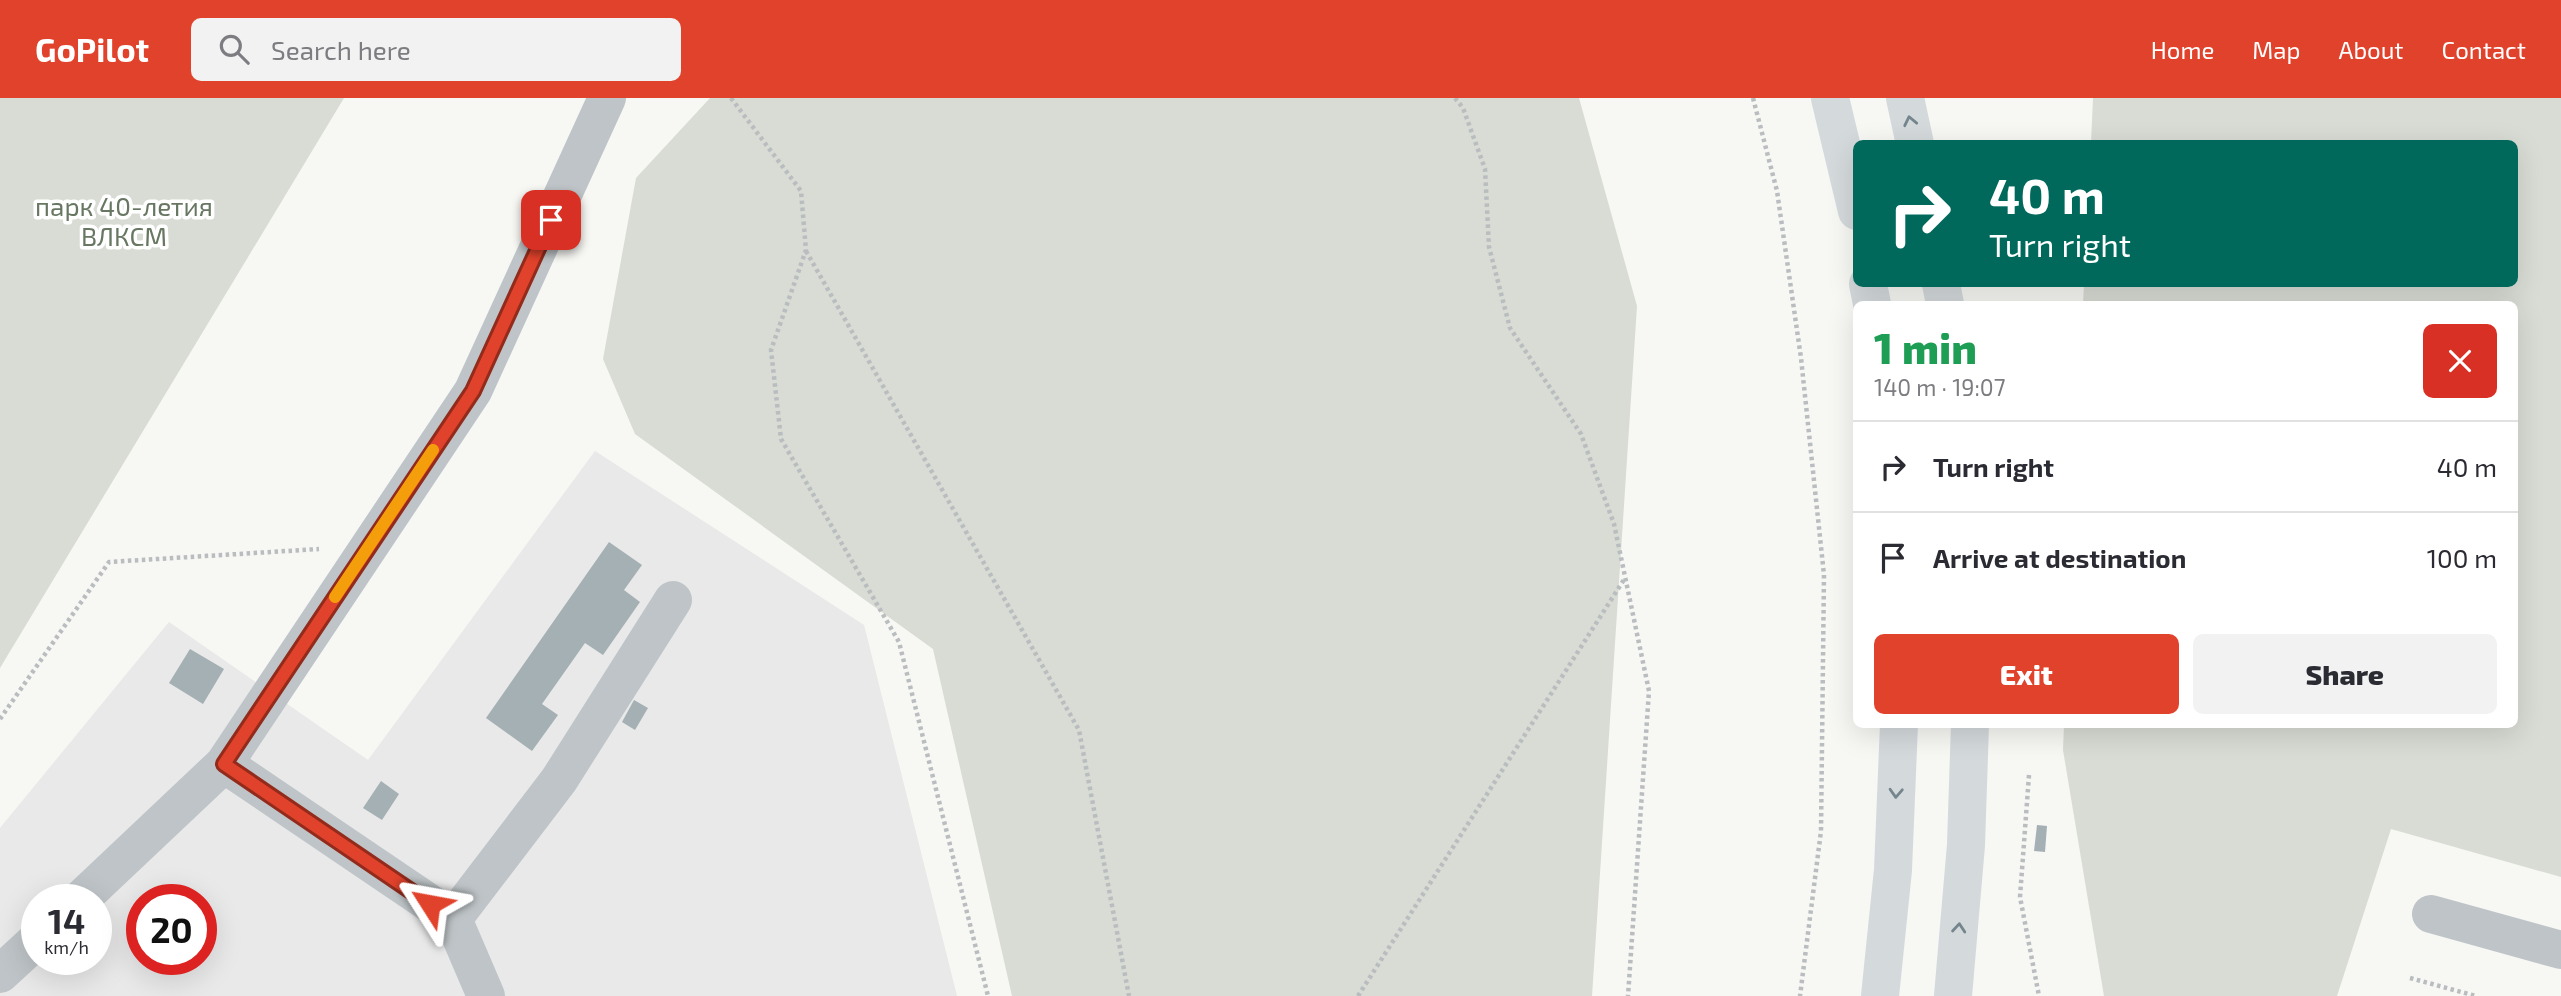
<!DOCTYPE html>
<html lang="en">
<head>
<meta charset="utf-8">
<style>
	body { margin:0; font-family:"Exo 2",sans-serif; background:#f2f2f3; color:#2b2b33; height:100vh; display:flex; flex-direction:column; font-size:26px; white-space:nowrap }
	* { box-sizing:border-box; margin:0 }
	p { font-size:23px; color:#7c7c81 }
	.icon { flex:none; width:38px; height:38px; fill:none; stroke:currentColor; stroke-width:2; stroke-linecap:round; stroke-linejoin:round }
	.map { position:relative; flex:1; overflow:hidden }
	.details { position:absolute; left:1853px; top:203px; width:665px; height:427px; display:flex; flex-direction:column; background:#fff; border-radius:10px; box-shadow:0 7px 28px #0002 }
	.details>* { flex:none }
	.top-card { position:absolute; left:1853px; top:42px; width:665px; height:147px; border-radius:10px; box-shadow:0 7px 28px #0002; background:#00695c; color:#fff; overflow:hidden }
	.speed { position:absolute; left:21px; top:786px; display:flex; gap:14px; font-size:35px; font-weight:700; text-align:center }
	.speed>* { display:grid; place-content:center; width:91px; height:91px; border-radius:50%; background:#fff; box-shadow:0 7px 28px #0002; line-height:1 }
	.speed small { font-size:18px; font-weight:400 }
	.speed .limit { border:10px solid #d22; background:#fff; color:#111 }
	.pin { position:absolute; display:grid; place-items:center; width:60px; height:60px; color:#fff; margin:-30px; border-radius:14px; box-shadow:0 4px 10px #0006 }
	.me { position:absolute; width:77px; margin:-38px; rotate:304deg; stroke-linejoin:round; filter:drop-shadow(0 0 5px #0008) }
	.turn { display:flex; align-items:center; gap:24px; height:147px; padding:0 21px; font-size:32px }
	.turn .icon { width:91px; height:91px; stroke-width:2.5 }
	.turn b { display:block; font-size:49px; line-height:60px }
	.round { display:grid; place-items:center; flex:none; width:74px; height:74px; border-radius:10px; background:#f2f2f3 }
	.headline { display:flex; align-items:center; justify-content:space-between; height:119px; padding:0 21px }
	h1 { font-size:42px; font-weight:800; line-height:52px; color:#1e9e55 }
	.button { display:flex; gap:14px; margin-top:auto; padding:14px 21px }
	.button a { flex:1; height:80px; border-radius:10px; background:#e1422b; color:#fff; font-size:28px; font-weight:800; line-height:80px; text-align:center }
	.button a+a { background:#f2f2f3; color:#2b2b33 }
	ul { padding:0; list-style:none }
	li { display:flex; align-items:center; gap:21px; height:91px; padding:0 21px; border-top:2px solid #e1e1e2 }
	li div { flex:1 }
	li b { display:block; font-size:26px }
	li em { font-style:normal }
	header { display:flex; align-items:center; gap:42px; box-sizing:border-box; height:98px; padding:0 35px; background:#e1422b; color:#fff }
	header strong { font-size:33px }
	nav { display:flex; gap:38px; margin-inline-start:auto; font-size:24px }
	.search { width:490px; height:63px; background:#f2f2f3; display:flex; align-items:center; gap:18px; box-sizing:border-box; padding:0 24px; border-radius:10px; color:#7c7c81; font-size:26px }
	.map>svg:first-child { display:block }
	.built { fill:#e8e9e8; fill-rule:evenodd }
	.green { fill:#d8dcd4 }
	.building { fill:#a5b0b4 }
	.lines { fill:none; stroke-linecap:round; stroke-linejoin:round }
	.path { stroke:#b9bdbf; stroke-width:4.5; stroke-dasharray:3.5 3.5; stroke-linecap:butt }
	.minor { stroke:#bec4c7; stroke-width:38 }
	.major { stroke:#d4d9db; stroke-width:38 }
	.oneway { stroke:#74858d }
	.route-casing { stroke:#922b1c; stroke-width:18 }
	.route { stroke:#e1422b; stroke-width:12 }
	.slow { stroke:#f59e0b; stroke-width:12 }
	.labels { text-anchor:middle; stroke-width:7; stroke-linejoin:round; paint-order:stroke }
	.park-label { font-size:26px; fill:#687762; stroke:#fff }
</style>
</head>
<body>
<header>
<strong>GoPilot</strong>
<div class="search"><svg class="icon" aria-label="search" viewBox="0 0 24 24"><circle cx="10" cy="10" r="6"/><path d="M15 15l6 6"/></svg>Search here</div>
<nav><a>Home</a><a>Map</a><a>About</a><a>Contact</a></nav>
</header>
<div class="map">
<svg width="2561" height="898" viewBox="0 0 2561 898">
	<rect width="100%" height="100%" fill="#f7f7f4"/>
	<!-- built -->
	<path class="built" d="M595,353L864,527L957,898H0V730L169,524L368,662ZM37,802H96V861H37ZM142,802H201V861H142Z"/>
	<!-- green -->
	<g class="green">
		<polygon points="0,0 344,0 0,570"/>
		<polygon points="710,0 1579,0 1637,208 1592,898 1012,898 933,551 635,336 603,261 636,80"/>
		<polygon points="2093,0 2561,0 2561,779 2391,731 2337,898 2104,898 2063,652 2064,627 2515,626 2515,206 2083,206 2084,186 2515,186 2515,46 2091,45"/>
	</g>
	<!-- building -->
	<g class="building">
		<polygon points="609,444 642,467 624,492 640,504 603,557 585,545 542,606 558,617 532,653 486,620"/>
		<polygon points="190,551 224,571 203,606 169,585"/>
		<polygon points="634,602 648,610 635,632 622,624"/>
		<polygon points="381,683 399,696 382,722 363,710"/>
		<polygon points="2037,727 2047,728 2045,754 2034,753"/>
	</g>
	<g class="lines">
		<!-- path -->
		<g class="path">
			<polyline points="731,0 801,93 806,152 771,252 781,341 899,544 988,898"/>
			<polyline points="1455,0 1463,10 1485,71 1489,149 1510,230 1581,336 1614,426 1649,593 1628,898"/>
			<polyline points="1753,0 1777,93 1801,260 1824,477 1821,733 1800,898"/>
			<polyline points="806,153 1079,632 1129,898"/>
			<polyline points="0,621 109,464 319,451"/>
			<polyline points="2029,677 2020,799 2039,898"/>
			<polyline points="2410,880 2476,898"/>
			<polyline points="1358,898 1625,480"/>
		</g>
		<!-- minor -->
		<g class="minor">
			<polyline points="224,666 453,821 486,898"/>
			<polyline points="80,802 224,666 473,293 607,0"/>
			<polyline points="2431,816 2561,852"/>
			<polyline points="453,821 559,682 673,502"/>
			<polyline points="0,876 37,842"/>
		</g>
		<!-- major -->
		<g class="major">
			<polyline points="1830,0 1857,113"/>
			<polyline points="1905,0 1915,46"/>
			<polyline points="1868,186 1872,206"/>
			<polyline points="1941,186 1945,206"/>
			<polyline points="1880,898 1893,772 1899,626"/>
			<polyline points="1953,898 1966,747 1970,626"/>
		</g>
	</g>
	<!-- one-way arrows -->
	<defs><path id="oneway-chevron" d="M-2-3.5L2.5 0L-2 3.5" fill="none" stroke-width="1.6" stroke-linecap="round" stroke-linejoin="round" transform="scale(1.75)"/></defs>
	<g class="oneway">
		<use href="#oneway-chevron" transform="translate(1910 23) rotate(-102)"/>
		<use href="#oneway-chevron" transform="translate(1896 695) rotate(93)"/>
		<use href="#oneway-chevron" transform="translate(1959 830) rotate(-85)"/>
	</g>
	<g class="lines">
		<!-- route casing -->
		<g class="route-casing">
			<polyline id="route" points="430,806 224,666 473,293 551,122"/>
		</g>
		<!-- route -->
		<use href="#route" class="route"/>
		<!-- slow -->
		<polyline class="slow" points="335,499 433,352"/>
	</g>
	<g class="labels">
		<!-- park labels -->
		<g class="park-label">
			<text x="124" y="118">парк 40-летия<tspan x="124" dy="30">ВЛКСМ</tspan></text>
		</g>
	</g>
</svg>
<div class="speed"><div>14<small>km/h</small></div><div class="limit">20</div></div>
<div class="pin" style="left:551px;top:122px;background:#d93025"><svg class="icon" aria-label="arrive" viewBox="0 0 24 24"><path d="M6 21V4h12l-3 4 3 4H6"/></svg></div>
<svg class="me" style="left:430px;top:806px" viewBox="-20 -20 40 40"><path d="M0-17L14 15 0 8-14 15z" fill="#e1422b" stroke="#fff" stroke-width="4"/></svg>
<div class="top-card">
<div class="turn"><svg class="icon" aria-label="right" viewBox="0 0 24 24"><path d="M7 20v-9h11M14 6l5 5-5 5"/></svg><div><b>40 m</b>Turn right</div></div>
</div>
<section class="details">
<div class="headline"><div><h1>1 min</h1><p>140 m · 19:07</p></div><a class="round" style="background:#d93025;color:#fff"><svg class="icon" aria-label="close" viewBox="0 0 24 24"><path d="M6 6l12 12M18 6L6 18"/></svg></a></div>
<ul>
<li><svg class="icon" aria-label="right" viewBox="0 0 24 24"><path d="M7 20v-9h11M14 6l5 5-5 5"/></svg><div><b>Turn right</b></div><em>40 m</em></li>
<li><svg class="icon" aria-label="arrive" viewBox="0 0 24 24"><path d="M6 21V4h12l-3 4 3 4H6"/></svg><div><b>Arrive at destination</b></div><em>100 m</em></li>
</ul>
<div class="button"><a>Exit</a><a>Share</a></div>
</section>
</div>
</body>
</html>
